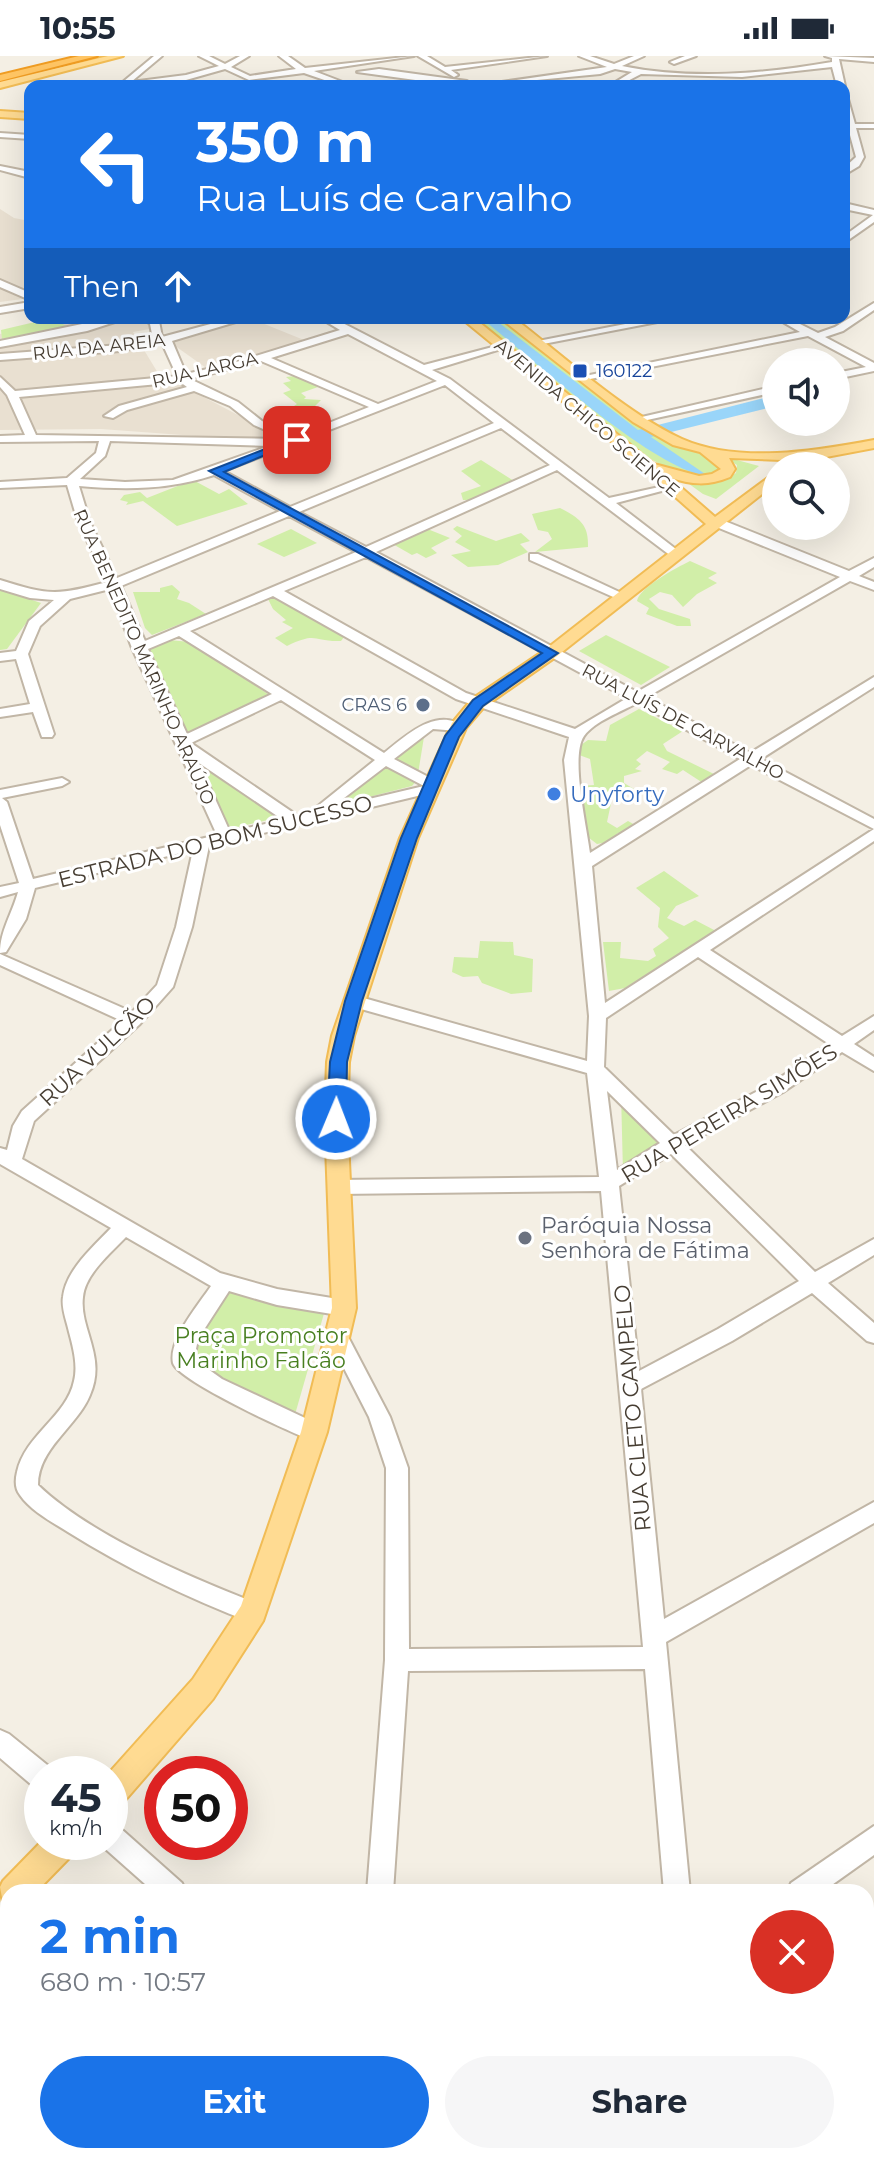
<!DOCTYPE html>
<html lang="en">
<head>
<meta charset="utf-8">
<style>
	body { margin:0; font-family:Montserrat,sans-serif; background:#f6f6f7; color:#1f2937; height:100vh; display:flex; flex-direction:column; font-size:30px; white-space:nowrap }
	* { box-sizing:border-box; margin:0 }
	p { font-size:26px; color:#747a83 }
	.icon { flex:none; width:44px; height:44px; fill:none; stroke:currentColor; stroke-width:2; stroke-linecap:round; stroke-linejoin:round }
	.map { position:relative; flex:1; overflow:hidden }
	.drawer { position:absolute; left:0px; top:1828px; width:874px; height:280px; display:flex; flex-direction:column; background:#fff; border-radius:24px 24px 0 0; box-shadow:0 8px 32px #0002 }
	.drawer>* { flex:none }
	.banner { position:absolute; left:24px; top:24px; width:826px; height:244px; border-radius:16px; box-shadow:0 8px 32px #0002; background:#1a73e8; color:#fff; overflow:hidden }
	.tools { position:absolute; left:762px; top:292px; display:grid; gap:16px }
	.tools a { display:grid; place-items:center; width:88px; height:88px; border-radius:50%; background:#fff; box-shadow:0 8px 32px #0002; font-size:40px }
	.speed { position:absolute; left:24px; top:1700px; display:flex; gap:16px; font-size:40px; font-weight:700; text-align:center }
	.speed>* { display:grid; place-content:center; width:104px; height:104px; border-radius:50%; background:#fff; box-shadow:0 8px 32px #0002; line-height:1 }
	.speed small { font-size:20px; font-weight:400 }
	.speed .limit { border:12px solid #d22; background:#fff; color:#111 }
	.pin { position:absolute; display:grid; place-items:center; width:68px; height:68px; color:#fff; margin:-34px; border-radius:16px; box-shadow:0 4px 12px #0006 }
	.me { position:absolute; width:88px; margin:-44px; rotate:1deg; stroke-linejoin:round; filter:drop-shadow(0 0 6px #0008) }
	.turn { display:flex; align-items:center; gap:28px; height:168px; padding:0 40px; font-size:36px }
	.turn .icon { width:104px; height:104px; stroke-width:2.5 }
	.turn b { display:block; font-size:56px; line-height:68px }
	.then { display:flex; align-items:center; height:76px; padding:0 40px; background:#0003; gap:16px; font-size:30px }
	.round { display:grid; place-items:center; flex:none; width:84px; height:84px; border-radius:42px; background:#f6f6f7 }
	.summary { display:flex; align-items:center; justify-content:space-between; height:136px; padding:0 40px }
	h1 { font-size:48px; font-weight:700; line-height:60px; color:#1a73e8 }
	.cta { display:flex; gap:16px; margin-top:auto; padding:16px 40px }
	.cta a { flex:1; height:92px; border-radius:48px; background:#1a73e8; color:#fff; font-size:32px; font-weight:700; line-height:92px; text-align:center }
	.cta a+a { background:#f6f6f7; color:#1f2937 }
	.status { display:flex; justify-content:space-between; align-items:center; height:56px; padding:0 40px; background:#fff; direction:ltr }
	.status svg { height:22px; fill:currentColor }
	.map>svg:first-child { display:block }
	.residential { fill:#e9e0d1 }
	.green { fill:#d1eea8 }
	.water { fill:#99d5f9 }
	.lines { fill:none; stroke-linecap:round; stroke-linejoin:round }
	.minor-casing { stroke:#c1b6a6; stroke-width:4 }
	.major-casing { stroke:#f1bc55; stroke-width:4 }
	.highway-casing { stroke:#ef9c23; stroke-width:4 }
	.minor { fill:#fff; fill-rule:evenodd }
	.major { fill:#ffdb92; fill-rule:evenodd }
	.highway { fill:#ffc564; fill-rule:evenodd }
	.route { fill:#1a73e8; stroke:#114b97; stroke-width:2 }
	.transit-dot { fill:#1a4fb4; stroke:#fff; stroke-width:3 }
	.service-dot { fill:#5c6f8a; stroke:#fff; stroke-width:3 }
	.shop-dot { fill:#3f7fe0; stroke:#fff; stroke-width:3 }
	.worship-dot { fill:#6b7280; stroke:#fff; stroke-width:3 }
	.labels { text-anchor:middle; stroke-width:6; stroke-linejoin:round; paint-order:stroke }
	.far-street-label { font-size:18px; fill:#473e33; stroke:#fff }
	.far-transit-label { font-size:18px; fill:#164399; stroke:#fff; text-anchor:start }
	.far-service-label { font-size:18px; fill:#4e5e75; stroke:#fff; text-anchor:end }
	.shop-label { font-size:22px; fill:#366cbe; stroke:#fff; text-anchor:start }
	.street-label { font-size:22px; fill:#473e33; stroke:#fff }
	.worship-label { font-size:22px; fill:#5b616d; stroke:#fff; text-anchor:start }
	.park-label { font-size:22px; fill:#487f20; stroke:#fff }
</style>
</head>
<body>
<div class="status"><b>10:55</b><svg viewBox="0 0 49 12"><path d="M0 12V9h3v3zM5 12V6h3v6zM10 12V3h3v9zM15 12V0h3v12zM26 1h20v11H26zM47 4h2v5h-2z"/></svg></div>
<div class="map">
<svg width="874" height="2108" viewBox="0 0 874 2108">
	<rect width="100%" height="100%" fill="#f4efe4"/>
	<!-- residential -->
	<g class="residential">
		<polygon points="0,153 14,162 30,165 30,242 0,246"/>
		<polygon points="73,262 139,262 161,271 133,276 158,317 274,378 250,384 101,373 0,374 0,278"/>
		<polygon points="250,262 304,284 209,314 171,287"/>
	</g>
	<!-- green -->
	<g class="green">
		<polygon points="52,262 79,262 87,270 65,263 59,266 70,272 2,283 1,274"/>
		<polygon points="470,262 501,262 665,384 718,404 723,417 709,423 669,413 634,394"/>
		<polygon points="295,320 318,331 301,337 306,341 304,343 321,344 312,353 291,358 291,352 297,348 283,337 291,334 283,327 291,325 286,321"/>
		<polygon points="722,400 759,410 716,443 703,438 685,425 727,423 736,417 737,409"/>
		<polygon points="481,404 514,425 473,444 463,444 461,437 481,430 461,415"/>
		<polygon points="193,424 219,438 229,433 248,448 177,470 143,445 126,449 128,446 120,444 124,439 140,436 147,442"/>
		<path d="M560,452C579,462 589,468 588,491L535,496L552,483L548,476L538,474L532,458Z"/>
		<polygon points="457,470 496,485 521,477 530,485 520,488 528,496 498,509 468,511 451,499 471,495 455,486 462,480 453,473"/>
		<polygon points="425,472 450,482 431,492 437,497 426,502 417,497 412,499 391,487"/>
		<polygon points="291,473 317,487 284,501 257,488"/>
		<path d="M690,505L717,517L708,522L717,527L697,538L683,551L672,539L660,536L649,543L659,553L690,563L691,570H677L646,558L649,552L637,545C640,531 676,512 690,505Z"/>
		<polygon points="172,529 180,536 177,543 189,547 206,558 152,579 145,572 133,536 160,536 160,532"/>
		<polygon points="0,533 41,547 7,593 0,594"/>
		<path d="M271,539H276L344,581L341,585C312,586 318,575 287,590L275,582L293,572L282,566L286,564L273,553L268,543Z"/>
		<polygon points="606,579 670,611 641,629 579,595"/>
		<polygon points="169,584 190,586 271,640 194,676 186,676 149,593"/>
		<polygon points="639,653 683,675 663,688 667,695 714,718 703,727 683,714 677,718 662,713 670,706 647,695 636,704 641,708 635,713 642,715 624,720 624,727 634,733 627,738 613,738 607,766 617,772 628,765 635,769 625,778 618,777 608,786 597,788 580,775 578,730 594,729 590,703 571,696 588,684 606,685 610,669"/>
		<polygon points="424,681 417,724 412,730 330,751"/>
		<polygon points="207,716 213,717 281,761 229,773 203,719"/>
		<polygon points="664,815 699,840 676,850 667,862 684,870 695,864 716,875 625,932 609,935 603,886 621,886 620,902 648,905 656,900 653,893 669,882 658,871 660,852 636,832"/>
		<polygon points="480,885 513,886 514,899 533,903 532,936 511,938 482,927 478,920 463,921 452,916 454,901 478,902"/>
		<polygon points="621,1037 668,1092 623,1117"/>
		<polygon points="227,1233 325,1254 294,1362 203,1318 187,1301"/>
	</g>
	<!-- water -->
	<path class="water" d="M481,262H493L638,374L776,339V350L651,381L708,420C653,414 529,300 481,262Z"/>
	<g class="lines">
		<!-- minor casing -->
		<g class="minor-casing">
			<g id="minor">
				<polygon points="154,0 162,0 131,26 186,19 219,10 199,0 209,0 225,8 240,0 249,0 231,11 250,20 296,13 279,0 288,0 305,12 414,0 314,15 353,30 342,30 304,17 249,24 225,13 186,24 118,30"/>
				<polygon points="418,0 427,0 445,11 547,0 451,14 458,19 454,21"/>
				<path d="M579,0H590L614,8L634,0H644L622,10C691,24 763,18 832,6V2L825,0L874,2V6L839,3L845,30L844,31L837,30L832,11L742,21L641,18L618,30H609L632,16L615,13L600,18L474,30L607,11Z"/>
				<polygon points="685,0 696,0 674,8 670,6"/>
				<polygon points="379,13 467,25 452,29 357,16"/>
				<polygon points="844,41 848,43 855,68 874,68 874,72 856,72 864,101 859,110 844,119 844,112 856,101 844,57"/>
				<polygon points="0,77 30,79 30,83 0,81"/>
				<polygon points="0,110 30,116 30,122 0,114"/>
				<polygon points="844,147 874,154 874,166 844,187 844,180 873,159 844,153"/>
				<polygon points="0,224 30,237 30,244 0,231"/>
				<polygon points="30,246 30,252 0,257 0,251"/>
				<polygon points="874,247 874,254 843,275 825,281 874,307 874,315 836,323 836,317 866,311 808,280 585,324 580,321 800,276 776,262 788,262 818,277 835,271"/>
				<polygon points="111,262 127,262 87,275 0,291 0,285"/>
				<path d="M144,262L159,265L162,281L233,262H249L172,285L186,318L233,307L340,274L320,262H333L424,309L504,288V292L432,314L450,323L609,442L673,428V432L616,447L681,497L671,500L557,414L376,496L637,636L840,521L714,470V464H722L849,515L874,502V511L859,520L874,526V534L850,525L647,641L750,697L874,621V631L761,703L874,763V785L710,894L842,980L874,960V974L854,988L874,1001V1015L842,996L783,1036L685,1089L815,1216L874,1183V1199L828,1227L874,1267V1287L867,1285L812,1237L732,1285L641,1333L664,1563L874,1446V1467L666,1586L690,1836H664L645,1613L408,1615L393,1836H367L385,1604L386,1412L369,1361L328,1281L331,1275L338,1273L345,1275L390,1361L408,1412L409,1593L643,1591L601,1135L337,1138L330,1136L328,1131L330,1126L337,1124L599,1121L587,1017L347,949L345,945L353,939L587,1005L589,960L564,704L569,681L456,643L273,540L190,575L384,697C406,680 436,650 465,671L458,675L433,673L394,703L436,725L438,728L434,736L209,790L192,871L173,931L140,968L34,1065L22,1103L220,1217L277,1233L344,1244L351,1246L354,1252L351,1258L344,1260L277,1249L229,1235L198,1283L194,1303L222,1323L322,1370L325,1376L322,1382L314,1385C293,1378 177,1324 173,1307C168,1284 199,1248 211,1230L126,1181C111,1197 85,1218 83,1241C79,1273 107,1300 90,1339C77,1371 38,1392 38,1429C91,1480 192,1522 261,1549L265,1556L261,1563L253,1567C188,1542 127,1513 68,1476C52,1466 31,1455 20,1439C15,1433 15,1424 17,1416C25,1379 67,1360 74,1325C78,1309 73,1291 69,1276C67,1266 61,1252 63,1241C66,1214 93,1191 111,1172L0,1108V1092L7,1094L13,1070L22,1055L122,965L0,909V898L132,956L157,929L176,871L193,794L35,832L26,863L6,896L0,897C0,875 12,858 18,836L0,841V831L19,827L0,769V734L62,722L69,726L62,730L2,742L7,746L33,823L217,779L132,592L110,533L70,543L40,570L28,598L54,678L52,681H42L33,656L0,661V653L30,648L16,603L0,605V597L16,595L29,565L54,544L30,542L0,533V524C48,539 57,540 107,526L78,466L67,429L0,432V426L67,422L96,397L99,385L0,386V380L25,379L7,339L0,331V321L15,335L177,320L162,287L120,295L0,304V298L120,289L153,283L150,268ZM348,278L437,325L378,348L271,302ZM261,305L369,351L296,380L262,365L238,346L190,323ZM180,326L187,331L119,350L104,360L113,362L127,354L194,335L230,350L254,369L286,383L36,379L19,341ZM445,329L494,367L290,451L224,415ZM501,372L550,409L366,491L299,456ZM110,385L269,390L173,424L125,426L80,423L105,400ZM214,419L280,455L117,522L90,466L79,430C127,434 168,434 214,419ZM289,460L356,496L145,585L121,530ZM366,501L627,642L575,673L466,637L284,535ZM179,580L272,638L187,678L148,593ZM281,644L375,704L308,758L298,760L191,687ZM637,647L740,703L590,797C587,772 570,700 584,680C595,665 621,656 637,647ZM199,707L283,764L230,776ZM751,709L874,773L605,947L592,810ZM386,710L424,730L331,752ZM698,901L829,988L771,1028L674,1079L604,1011L606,962ZM607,1035L660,1087L617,1114ZM671,1098L799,1225L718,1273L639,1315L619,1130Z"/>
				<polygon points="656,262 678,262 538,289 533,286"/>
				<polygon points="776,330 776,336 638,366 633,363"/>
				<polygon points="530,498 538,498 630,541 620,544 530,504"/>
				<polygon points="0,1674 9,1678 51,1712 53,1718 42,1718 42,1733 33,1730 0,1702"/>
				<polygon points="110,1767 119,1771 182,1827 186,1836 154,1836 101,1789 100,1786 110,1786"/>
				<polygon points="874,1770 874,1799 822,1836 787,1836 791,1827"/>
				<polygon points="229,2100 264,2100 261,2108 226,2108"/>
				<polygon points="459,2100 493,2100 496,2108 462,2108"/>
				<rect x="684" y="2100" width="28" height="8"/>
			</g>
		</g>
		<!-- major casing -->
		<g class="major-casing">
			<g id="major">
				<polygon points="108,0 123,0 0,32 0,26"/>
				<polygon points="0,55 30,57 30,63 0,61"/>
				<path d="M461,262H474L654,408L699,420L712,418L721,413L700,396L673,389L633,366L500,262H514C562,299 627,358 682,383C739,408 815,395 874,384V392L789,408L782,404L729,402L735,413L730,421C709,430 691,429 669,421L715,461L776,416V427L557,600L484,651L466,672L418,782L354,980L349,1006L347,1063L356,1252L327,1376L263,1565L213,1643L121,1749L110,1753V1718H108L193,1623L241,1550L301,1376L332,1252L325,1063L327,1006L332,980L400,782L452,667L472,643L545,594L706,468L628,399Z"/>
				<polygon points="42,1785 79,1786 74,1797 36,1836 8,1836 8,1849 3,1847 0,1831 3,1825"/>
			</g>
		</g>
		<!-- highway casing -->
		<g class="highway-casing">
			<polygon id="highway" points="79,0 97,0 0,25 0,19"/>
		</g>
		<!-- minor -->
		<use href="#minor" class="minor"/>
		<!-- major -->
		<use href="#major" class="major"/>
		<!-- highway -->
		<use href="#highway" class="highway"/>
	</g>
	<!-- route -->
	<polygon class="route" points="293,382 302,384 224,416 558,597 483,650 459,681 417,782 362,945 347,1006 346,1063 336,1070 327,1063 330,1006 345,945 401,782 445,680 473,644 542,597 209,415"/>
	<!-- markers -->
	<rect class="transit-dot" x="572" y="307" width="16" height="16" rx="4"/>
	<circle class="service-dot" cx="423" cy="649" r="8"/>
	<circle class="shop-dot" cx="554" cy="738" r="8"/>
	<circle class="worship-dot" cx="525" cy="1182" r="8"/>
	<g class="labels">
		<!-- far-street labels -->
		<g class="far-street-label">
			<text transform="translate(99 291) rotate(-6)" y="6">RUA DA AREIA</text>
			<text transform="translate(205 314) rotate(-13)" y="6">RUA LARGA</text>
			<text transform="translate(587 362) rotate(40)" y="6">AVENIDA CHICO SCIENCE</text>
			<text transform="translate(144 601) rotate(66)" y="6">RUA BENEDITO MARINHO ARAÚJO</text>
			<text transform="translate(683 666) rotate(28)" y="6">RUA LUÍS DE CARVALHO</text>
		</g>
		<!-- far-transit labels -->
		<g class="far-transit-label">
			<text x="596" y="321">160122</text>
		</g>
		<!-- far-service labels -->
		<g class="far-service-label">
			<text x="407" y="655">CRAS 6</text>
		</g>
		<!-- shop labels -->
		<g class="shop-label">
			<text x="570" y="746">Unyforty</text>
		</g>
		<!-- street labels -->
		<g class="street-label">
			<text transform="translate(215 785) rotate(-14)" y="8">ESTRADA DO BOM SUCESSO</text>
			<text transform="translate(97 995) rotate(-43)" y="8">RUA VULCÃO</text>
			<text transform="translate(729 1057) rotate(-31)" y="8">RUA PEREIRA SIMÕES</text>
			<text transform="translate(632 1352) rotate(-95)" y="8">RUA CLETO CAMPELO</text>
		</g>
		<!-- worship labels -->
		<g class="worship-label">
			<text x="541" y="1177">Paróquia Nossa<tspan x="541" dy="25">Senhora de Fátima</tspan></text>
		</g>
		<!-- park labels -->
		<g class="park-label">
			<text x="261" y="1287">Praça Promotor<tspan x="261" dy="25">Marinho Falcão</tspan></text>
		</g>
	</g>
</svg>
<div class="tools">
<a><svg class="icon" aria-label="sound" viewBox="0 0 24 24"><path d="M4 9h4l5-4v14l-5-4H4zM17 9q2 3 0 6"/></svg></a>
<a><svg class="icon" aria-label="search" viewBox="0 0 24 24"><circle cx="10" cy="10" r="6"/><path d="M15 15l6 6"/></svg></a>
</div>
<div class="speed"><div>45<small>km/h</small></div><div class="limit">50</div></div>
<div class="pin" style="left:297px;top:384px;background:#d93025"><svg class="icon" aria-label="arrive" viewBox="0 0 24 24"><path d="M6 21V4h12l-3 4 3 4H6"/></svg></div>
<svg class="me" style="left:336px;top:1063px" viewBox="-20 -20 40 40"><circle r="17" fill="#1a73e8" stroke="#fff" stroke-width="3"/><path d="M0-11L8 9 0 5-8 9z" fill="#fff"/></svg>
<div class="banner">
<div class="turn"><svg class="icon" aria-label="left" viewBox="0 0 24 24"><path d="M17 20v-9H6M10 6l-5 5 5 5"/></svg><div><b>350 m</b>Rua Luís de Carvalho</div></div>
<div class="then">Then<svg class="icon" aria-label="ahead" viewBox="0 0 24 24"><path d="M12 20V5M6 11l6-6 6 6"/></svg></div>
</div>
<section class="drawer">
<div class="summary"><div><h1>2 min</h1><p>680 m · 10:57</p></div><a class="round" style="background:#d93025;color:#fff"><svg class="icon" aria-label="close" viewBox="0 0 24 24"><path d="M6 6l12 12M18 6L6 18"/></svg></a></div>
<div class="cta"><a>Exit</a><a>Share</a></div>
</section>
</div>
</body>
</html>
